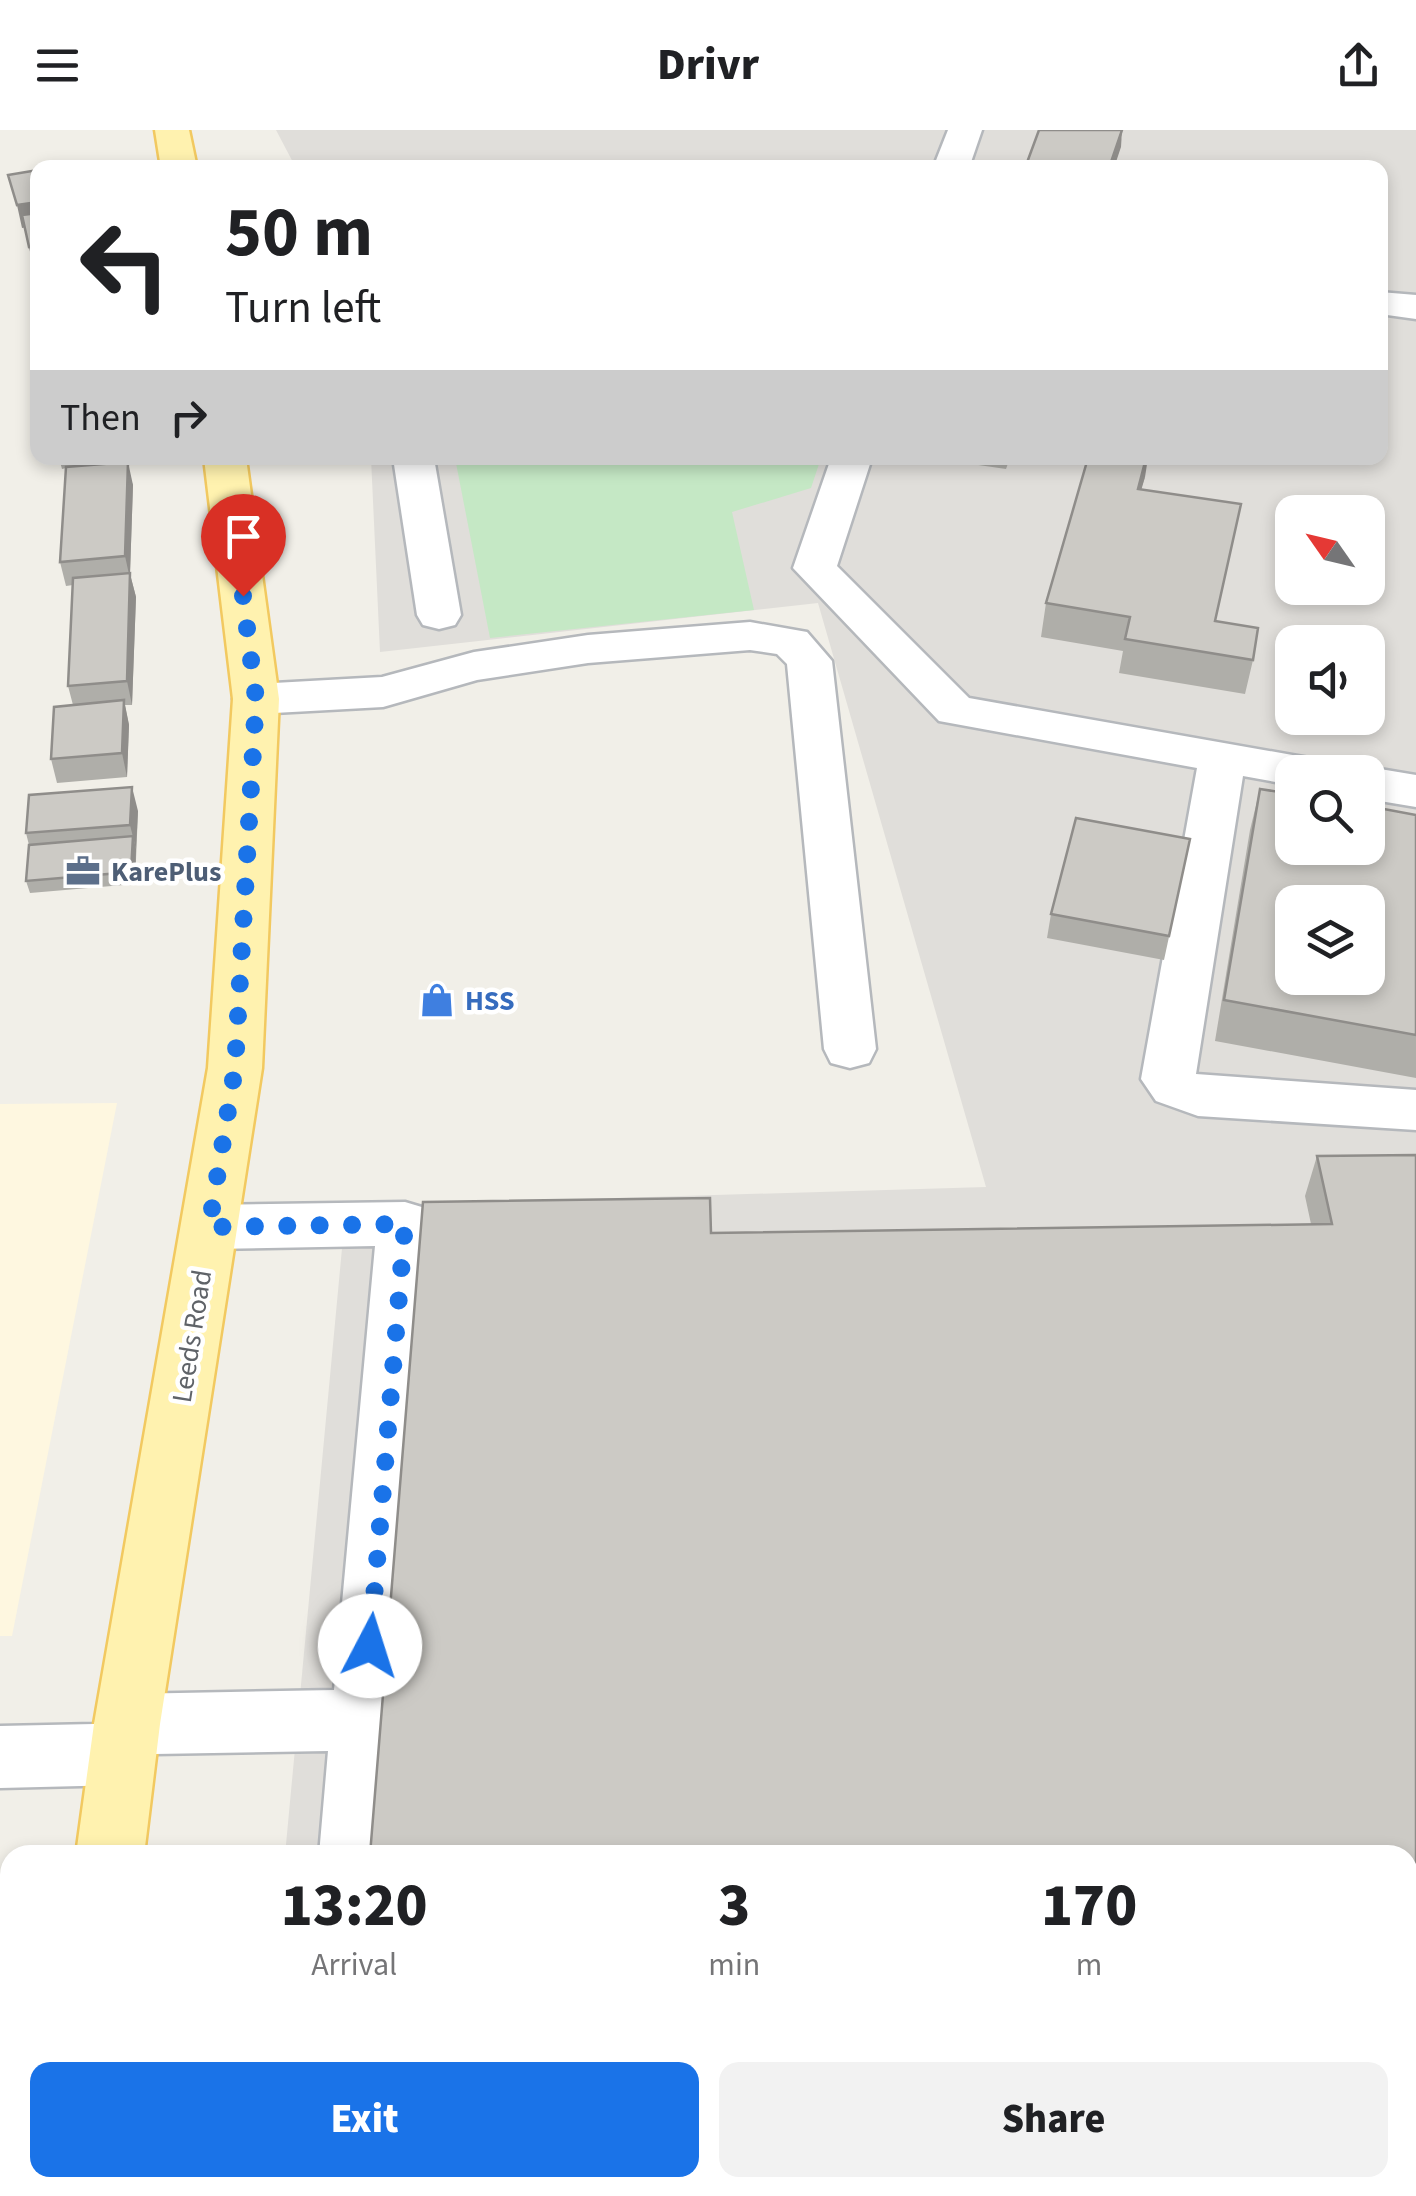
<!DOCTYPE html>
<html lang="en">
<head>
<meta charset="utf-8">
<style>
	body { margin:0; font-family:"Source Sans 3",sans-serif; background:#f2f2f2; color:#202124; height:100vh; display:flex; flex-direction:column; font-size:38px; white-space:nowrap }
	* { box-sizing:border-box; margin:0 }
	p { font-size:32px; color:#757577 }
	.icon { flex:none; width:55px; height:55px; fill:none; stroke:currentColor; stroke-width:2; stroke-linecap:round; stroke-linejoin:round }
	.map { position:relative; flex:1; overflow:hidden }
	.details { position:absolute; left:0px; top:1715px; width:1418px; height:352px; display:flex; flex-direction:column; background:#fff; border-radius:30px 30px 0 0; box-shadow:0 5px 15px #0003 }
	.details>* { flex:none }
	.top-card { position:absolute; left:30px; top:30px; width:1358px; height:305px; border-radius:20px; box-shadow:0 5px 15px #0003; background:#fff; color:#202124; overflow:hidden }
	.needle { width:65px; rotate:304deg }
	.buttons { position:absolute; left:1275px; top:365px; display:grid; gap:20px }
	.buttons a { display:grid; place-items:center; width:110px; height:110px; border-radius:20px; background:#fff; box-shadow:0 5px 15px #0003; font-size:50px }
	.pin { position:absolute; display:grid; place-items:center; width:85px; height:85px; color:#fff; margin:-102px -42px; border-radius:50% 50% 50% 0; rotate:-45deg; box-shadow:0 0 10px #0007 }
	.pin .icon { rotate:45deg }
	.me { position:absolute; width:110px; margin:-55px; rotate:5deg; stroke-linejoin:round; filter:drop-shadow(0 0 8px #0008) }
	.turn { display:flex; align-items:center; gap:35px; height:210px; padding:0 30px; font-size:45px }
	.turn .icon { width:130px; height:130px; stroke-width:2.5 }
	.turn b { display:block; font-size:70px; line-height:85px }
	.then { display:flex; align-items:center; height:95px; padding:0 30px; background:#0003; gap:20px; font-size:38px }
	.eta { display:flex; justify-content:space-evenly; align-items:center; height:170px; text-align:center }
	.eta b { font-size:60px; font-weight:800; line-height:70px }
	.primary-button { display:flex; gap:20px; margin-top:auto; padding:20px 30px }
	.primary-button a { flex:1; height:115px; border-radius:20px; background:#1a73e8; color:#fff; font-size:40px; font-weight:800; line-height:115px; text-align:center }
	.primary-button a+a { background:#f2f2f2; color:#202124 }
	header { display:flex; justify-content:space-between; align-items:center; height:130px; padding:0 30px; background:#fff; font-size:45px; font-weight:800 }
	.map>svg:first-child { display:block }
	.commercial { fill:#fef7e0 }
	.industrial { fill:#e0deda; fill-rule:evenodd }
	.green { fill:#c5e8c5 }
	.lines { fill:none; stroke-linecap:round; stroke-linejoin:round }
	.minor-casing { stroke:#b5b8bc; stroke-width:5 }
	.major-casing { stroke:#f2c960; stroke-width:5 }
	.minor { fill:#fff; fill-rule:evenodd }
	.major { fill:#fff2af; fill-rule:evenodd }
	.wall { fill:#afaea9 }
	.shaded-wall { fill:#8f8d8a }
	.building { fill:#cccac5; stroke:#8f8d8a; stroke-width:2.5; fill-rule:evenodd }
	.route { stroke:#1a73e8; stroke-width:18; stroke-dasharray:0 32.4 }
	.labels { text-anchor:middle; stroke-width:9; stroke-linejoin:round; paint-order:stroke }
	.service-label { font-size:28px; font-weight:bold; fill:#4e5e75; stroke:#fff; text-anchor:start }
	.shop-label { font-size:28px; font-weight:bold; fill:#366cbe; stroke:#fff; text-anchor:start }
	.street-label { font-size:28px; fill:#5f6368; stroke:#fff }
</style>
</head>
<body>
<header><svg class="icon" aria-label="menu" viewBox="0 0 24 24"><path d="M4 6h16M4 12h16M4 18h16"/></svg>Drivr<svg class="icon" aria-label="share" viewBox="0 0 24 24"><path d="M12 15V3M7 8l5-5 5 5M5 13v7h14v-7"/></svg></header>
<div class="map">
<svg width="1416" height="2066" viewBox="0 0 1416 2066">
	<rect width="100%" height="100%" fill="#f1efe8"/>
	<!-- commercial -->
	<polygon class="commercial" points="117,973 12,1506 0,1506 0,974"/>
	<!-- industrial -->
	<path class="industrial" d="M276,0H1416V2066H253L254,2058H1408V1725H285L346,1076L986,1057L818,473L380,522L371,328H1380V38H296ZM1292,382H1368V458H1292ZM1292,512H1368V588H1292ZM1292,642H1368V718H1292ZM1292,772H1368V848H1292Z"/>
	<!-- green -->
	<polygon class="green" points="455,328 821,328 811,358 732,382 754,480 490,508"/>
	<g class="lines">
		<!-- minor casing -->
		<g class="minor-casing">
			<g id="minor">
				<polygon points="948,0 982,0 969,38 933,38"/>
				<polygon points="1380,162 1416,165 1416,189 1380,184"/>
				<polygon points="393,328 434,328 461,485 455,495 439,499 423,495 417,485"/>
				<polygon points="831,328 872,328 837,436 969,568 1326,631 1332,642 1292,642 1292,655 1243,646 1196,944 1416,960 1416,1000 1198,986 1156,971 1141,949 1197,638 939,591 793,438"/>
				<polygon points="750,492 807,502 832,531 876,919 869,933 850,938 831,933 824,919 787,534 777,524 750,520 588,533 477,550 383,577 256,584 240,579 233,569 240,559 256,554 382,547 474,522 588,505"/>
				<polygon points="1368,637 1416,645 1416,677 1368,669 1368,642 1351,642"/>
				<polygon points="405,1072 425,1078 433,1094 387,1725 319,1725 328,1621 155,1624 146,1646 122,1655 0,1658 0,1596 94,1594 104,1573 127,1564 334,1560 375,1116 209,1119 189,1113 181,1097 189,1081 209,1075"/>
				<polygon points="289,2058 363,2058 363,2066 287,2066"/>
			</g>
		</g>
		<!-- major casing -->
		<g class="major-casing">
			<g id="major">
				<polygon points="155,0 189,0 197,38 161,38"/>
				<polygon points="204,328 246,328 279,569 262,938 160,1594 144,1725 76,1725 94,1594 208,938 233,569"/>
				<polygon points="32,2058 106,2058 106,2066 30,2066"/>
			</g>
		</g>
		<!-- minor -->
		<use href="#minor" class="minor"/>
		<!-- major -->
		<use href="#major" class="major"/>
	</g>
	<!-- wall -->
	<g class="wall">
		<polygon points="59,328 123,328 123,332 133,355 130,444 136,467 132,575 125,575 129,595 127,647 57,653 51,629 73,575 68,556 73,455 66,456 60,432 66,338 62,339"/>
		<polygon points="930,328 1010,328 1006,339"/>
		<polygon points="1145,347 1141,359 1216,491 1253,530 1245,564 1119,543 1123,521 1041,507 1046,473"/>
		<polygon points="1260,659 1416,685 1416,948 1215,911 1250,700"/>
		<polygon points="138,681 135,754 30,763 26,751 29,715 26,703"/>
		<polygon points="1190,709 1164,830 1047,808 1051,784"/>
		<polygon points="1416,1025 1416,2066 1311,1094 1305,1066 1317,1026"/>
	</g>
	<!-- shaded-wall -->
	<g class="shaded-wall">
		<polygon points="1122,0 1121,17 1114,38 1109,38"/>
		<polygon points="38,72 38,95 22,98 17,75"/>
		<polygon points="38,115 38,139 34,140 29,117"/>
		<polygon points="1146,328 1148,328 1145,347 1132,392 1138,359"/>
		<polygon points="128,332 133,355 130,444 136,467 132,575 127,551 130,449 125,426"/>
		<polygon points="124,570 129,595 127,647 122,623"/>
		<polygon points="132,657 138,681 136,719 130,695"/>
		<polygon points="133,706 136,719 135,754 131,742"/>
	</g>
	<!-- building -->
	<g class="building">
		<polygon points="1039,0 1122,0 1109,38 1025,38"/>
		<polygon points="38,40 38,72 17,75 8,45"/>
		<polygon points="38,83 38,115 29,117 22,85"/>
		<polygon points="1088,328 1146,328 1138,359 1241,374 1215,491 1258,498 1253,530 1125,509 1130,487 1046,473"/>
		<polygon points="128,332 125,426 60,432 66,337"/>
		<polygon points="130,443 127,551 68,556 73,448"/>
		<polygon points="124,570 122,623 51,629 54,577"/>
		<polygon points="132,657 130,695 26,703 29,665"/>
		<path d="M1260,659L1292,664V718H1368V676L1416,685V905L1224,870ZM1292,772H1368V848H1292Z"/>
		<polygon points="1076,688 1190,709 1169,806 1051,784"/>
		<polygon points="133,706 131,742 26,751 29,715"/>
		<polygon points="1416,1025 1416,2066 343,2066 344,2058 1408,2058 1408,1725 370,1725 423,1072 710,1068 711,1103 1332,1094 1317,1026"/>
	</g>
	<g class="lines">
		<!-- route -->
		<polyline class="route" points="243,466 256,569 235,938 209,1097 405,1094 370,1516"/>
	</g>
	<!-- icons -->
	<defs>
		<g id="office-bare" transform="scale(2.7)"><path d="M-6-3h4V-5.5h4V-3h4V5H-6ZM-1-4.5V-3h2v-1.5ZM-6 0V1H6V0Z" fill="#5c6f8a" stroke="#fff" stroke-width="2.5" paint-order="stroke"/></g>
		<g id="shop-bare" transform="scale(2.7)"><path d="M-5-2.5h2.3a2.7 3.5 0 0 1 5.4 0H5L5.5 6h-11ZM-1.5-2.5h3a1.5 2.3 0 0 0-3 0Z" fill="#3f7fe0" stroke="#fff" stroke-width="2.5" paint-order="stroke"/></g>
	</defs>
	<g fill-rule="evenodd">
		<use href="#office-bare" x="83" y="741"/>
		<use href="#shop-bare" x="437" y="870"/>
	</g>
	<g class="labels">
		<!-- service labels -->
		<g class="service-label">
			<text x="111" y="751">KarePlus</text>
		</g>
		<!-- shop labels -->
		<g class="shop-label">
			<text x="465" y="880">HSS</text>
		</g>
		<!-- street labels -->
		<g class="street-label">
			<text transform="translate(191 1206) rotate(-81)" y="10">Leeds Road</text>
		</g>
	</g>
</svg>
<div class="buttons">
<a><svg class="needle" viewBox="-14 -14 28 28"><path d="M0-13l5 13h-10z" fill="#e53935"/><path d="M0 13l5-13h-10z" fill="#757577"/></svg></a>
<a><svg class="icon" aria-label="sound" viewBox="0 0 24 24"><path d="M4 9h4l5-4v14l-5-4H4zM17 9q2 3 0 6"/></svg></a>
<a><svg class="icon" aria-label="search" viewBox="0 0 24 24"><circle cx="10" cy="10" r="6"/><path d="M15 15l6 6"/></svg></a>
<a><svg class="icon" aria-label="layers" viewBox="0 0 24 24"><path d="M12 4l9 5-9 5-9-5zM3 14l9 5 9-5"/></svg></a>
</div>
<div class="pin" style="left:243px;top:466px;background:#d93025"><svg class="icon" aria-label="arrive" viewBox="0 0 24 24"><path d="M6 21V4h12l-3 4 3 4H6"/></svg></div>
<svg class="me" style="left:370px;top:1516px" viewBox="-20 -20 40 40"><circle r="19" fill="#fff"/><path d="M0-13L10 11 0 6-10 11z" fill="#1a73e8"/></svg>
<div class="top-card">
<div class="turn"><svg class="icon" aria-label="left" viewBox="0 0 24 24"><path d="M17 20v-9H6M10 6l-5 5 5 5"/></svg><div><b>50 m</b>Turn left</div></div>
<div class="then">Then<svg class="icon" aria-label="right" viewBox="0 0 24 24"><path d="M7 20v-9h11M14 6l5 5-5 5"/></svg></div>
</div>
<section class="details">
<div class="eta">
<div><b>13:20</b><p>Arrival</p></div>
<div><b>3</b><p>min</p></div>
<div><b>170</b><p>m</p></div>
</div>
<div class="primary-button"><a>Exit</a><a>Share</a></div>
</section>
</div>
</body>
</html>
